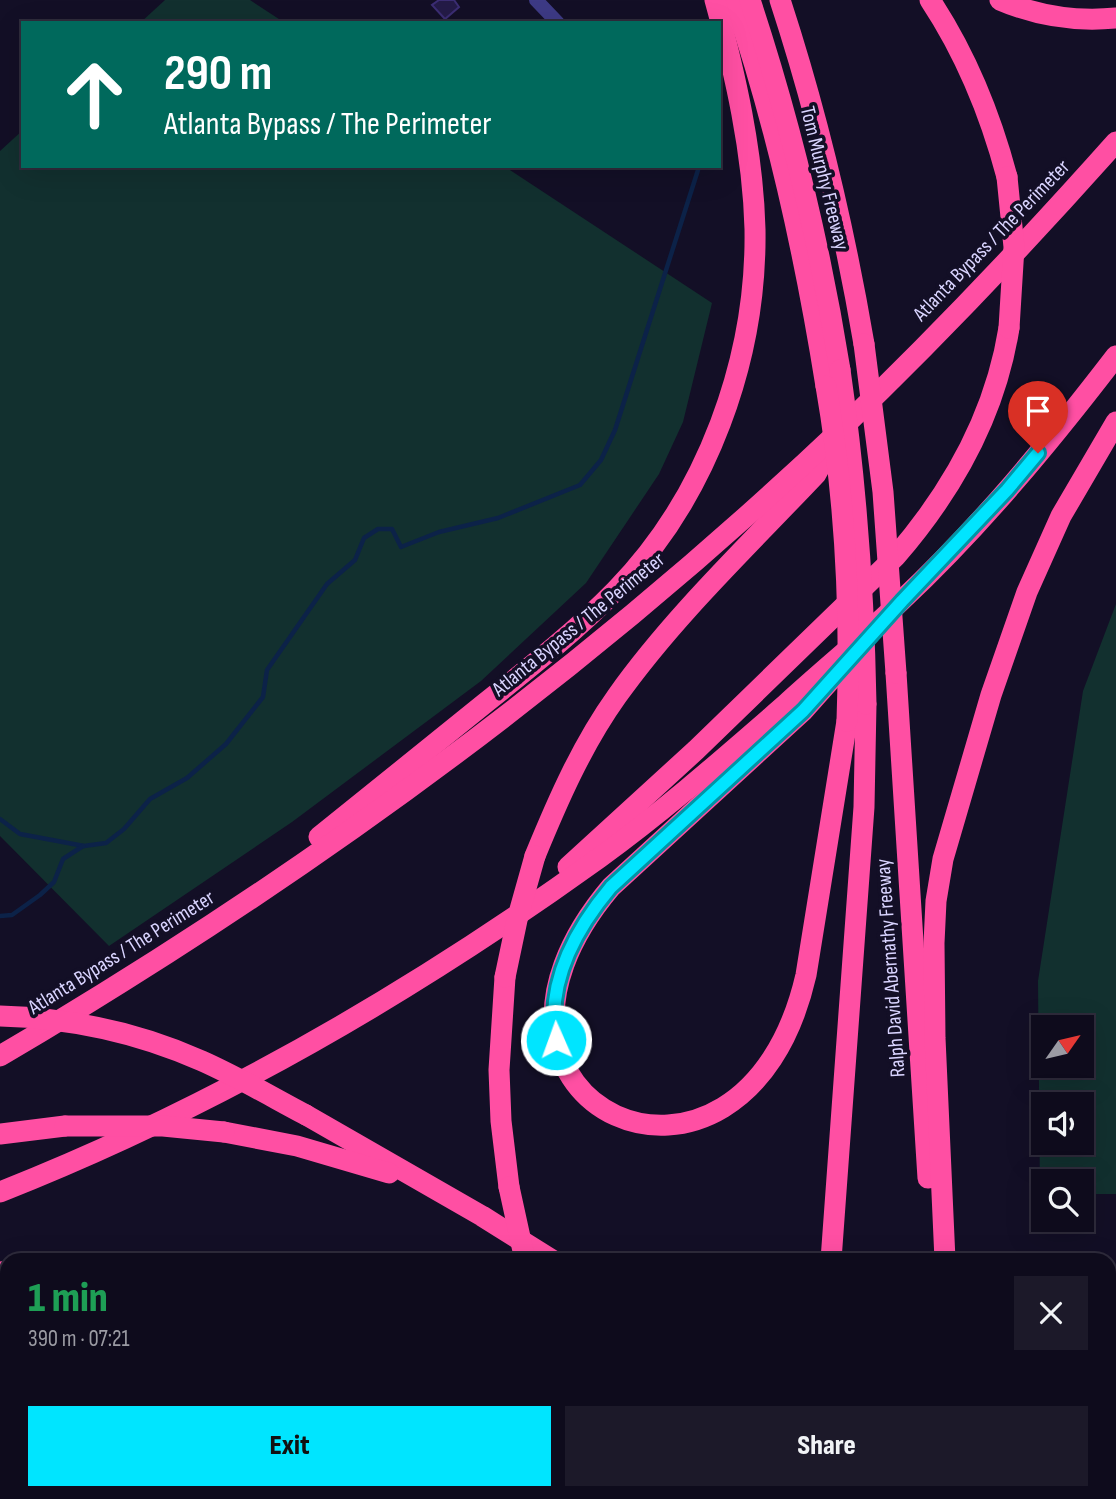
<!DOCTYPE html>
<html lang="en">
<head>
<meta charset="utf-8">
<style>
	body { margin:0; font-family:"Sofia Sans Condensed",sans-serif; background:#1c1929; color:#f1f3f6; height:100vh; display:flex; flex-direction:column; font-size:26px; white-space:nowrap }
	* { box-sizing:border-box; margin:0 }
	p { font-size:23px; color:#9b9ba3 }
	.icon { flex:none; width:38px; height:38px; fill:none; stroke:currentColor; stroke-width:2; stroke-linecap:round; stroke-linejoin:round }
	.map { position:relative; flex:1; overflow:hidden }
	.panel { position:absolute; left:0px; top:1253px; width:1116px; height:247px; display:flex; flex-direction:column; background:#0e0b1c; border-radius:21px 21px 0 0; box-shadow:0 7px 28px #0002,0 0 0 2px #2e2b3b }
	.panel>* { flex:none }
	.banner { position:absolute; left:21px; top:21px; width:700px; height:147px; border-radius:0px; box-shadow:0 7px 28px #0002,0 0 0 2px #2e2b3b; background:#00695c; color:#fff; overflow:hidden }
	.needle { width:46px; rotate:56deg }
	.fabs { position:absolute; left:1031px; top:1015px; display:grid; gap:14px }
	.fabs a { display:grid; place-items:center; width:63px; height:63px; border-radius:0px; background:#0e0b1c; box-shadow:0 7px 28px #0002,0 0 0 2px #2e2b3b; font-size:35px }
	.pin { position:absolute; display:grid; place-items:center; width:60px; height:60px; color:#fff; margin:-72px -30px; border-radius:50% 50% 50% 0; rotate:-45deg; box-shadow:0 0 7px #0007 }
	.pin .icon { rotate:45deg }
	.me { position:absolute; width:77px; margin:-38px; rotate:358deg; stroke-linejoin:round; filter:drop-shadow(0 0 5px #0008) }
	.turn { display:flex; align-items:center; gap:24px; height:147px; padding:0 28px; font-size:32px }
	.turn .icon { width:91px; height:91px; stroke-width:2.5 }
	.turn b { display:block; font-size:49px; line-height:60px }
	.round { display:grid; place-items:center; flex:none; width:74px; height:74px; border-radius:0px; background:#1c1929 }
	.head { display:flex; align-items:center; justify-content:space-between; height:119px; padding:0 28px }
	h1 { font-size:42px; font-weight:800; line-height:52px; color:#1e9e55 }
	.primary-button { display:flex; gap:14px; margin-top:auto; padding:14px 28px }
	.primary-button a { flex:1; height:80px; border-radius:0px; background:#00e5ff; color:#111; font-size:28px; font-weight:800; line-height:80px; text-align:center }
	.primary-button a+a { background:#1c1929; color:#f1f3f6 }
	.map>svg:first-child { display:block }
	.green { fill:#12302f; fill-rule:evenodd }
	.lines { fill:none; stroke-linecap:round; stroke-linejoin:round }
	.stream { stroke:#0c2248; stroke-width:4.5 }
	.building { fill:#241b47; stroke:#3b2d73; stroke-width:2 }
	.lane { stroke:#3d3a85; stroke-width:7 }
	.street { stroke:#3d3a85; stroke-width:14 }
	.highway { stroke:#ff4fa3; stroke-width:21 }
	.highway-bridge { stroke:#ff4fa3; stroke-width:21 }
	.route-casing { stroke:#0095a6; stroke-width:18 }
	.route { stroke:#00e5ff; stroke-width:12 }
	.labels { text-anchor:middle; stroke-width:7; stroke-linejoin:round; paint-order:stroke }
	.street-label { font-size:21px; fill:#d9d4ff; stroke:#130f26 }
</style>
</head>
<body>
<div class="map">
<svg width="1116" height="1499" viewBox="0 0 1116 1499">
	<rect width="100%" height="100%" fill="#130f26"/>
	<!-- green -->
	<g class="green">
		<polygon points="165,0 250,0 285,23 140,23"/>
		<polygon points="23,130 23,166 504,166 712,303 683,422 659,474 586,583 481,681 292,822 109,946 0,836 0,151"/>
		<path d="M1116,604V1194H1082V1181H1043V1194H1040L1038,981L1083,691ZM1043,1027H1082V1066H1043ZM1082,1104V1143H1043V1104Z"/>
	</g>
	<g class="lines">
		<!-- stream -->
		<g class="stream">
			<polyline points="0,819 20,834 84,846 106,843 124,829 150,799 187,778 226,744 263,697 267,670 327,584 355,560 364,538 378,529 392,529 401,547 439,532 498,518 580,485 601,460 615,430 698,170"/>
			<polyline points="0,916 12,915 40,895 54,882 63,859 83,846"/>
		</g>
	</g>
	<!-- building -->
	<g class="building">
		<polygon points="439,0 454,0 459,7 445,19 432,5"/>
		<polygon points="7,1455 7,1477 3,1480 0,1476 0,1460"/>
		<polygon points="95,1493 119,1493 122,1497 96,1499 98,1497"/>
	</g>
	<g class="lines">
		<!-- lane -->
		<polyline class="lane" points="133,1499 136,1497"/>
		<!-- street -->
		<polyline class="street" points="536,0 558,23"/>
		<!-- highway -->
		<g class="highway">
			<path d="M734,0C777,126 805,255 826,386"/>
			<path d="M750,0C790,121 820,245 840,370"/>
			<path d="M780,0C817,113 844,227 864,344"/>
			<path d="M930,0C967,56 990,113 1007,177"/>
			<path d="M1000,0C1037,16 1075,22 1116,18"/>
			<polyline points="896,673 928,1178"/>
			<path d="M835,675L803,711L611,887C427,1105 743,1249 806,975L847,721"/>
			<path d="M319,837C374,793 429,749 484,704C529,668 575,632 616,590C707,497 757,359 755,229C753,152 735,73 715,0"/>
			<path d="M535,856C558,800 582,745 617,696C674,616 749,545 816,474L833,443"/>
			<path d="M568,867L696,750L896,556C953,490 995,416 1009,328"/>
			<polyline points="505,977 499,1070 501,1121 509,1187"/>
			<path d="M0,1056C301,879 585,672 839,431C935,339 1027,242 1116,142"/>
			<polyline points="306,1115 482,1216 552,1260"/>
			<polyline points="224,1132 297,1146 389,1173"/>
			<polyline points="0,1134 65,1126"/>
			<path d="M0,1192C213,1108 413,992 599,858C664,811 724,758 785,705C823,670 864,637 901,601C980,527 1050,442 1116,356"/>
			<polyline points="831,1260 864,807 866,704"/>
			<polyline points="945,1260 935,1038 934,943 936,901 943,859 991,695 1027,592 1061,516 1116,422"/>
			<polyline points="0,1272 7,1271"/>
			<polyline points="540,1493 545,1499"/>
			<polyline points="592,1493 594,1499"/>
			<polyline points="779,1493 783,1499"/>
			<polyline points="949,1493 950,1499"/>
			<polyline points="816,1499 816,1493"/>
		</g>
		<!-- highway-bridge -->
		<g class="highway-bridge">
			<polyline points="1007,177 1014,247 1009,328"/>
			<polyline points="864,344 883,492 896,673"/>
			<path d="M840,370C856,481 864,592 866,704"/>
			<path d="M826,386C845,496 851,609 847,721"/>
			<polyline points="505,977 517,920 535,856"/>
			<path d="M0,1016C69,1018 139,1033 202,1061C238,1077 272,1097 306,1115"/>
			<polyline points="65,1126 163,1126 224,1132"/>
			<polyline points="509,1187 525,1260"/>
		</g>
	</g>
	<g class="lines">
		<!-- route casing -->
		<g class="route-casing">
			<path id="route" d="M556,1040C546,982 575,930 611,887L803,711L902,601L1007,490L1038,453"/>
		</g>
		<!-- route -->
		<use href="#route" class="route"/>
	</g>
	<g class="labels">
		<!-- street labels -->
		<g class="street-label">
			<text transform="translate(825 178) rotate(76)" y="7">Tom Murphy Freeway</text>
			<text transform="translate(991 240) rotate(-46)" y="7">Atlanta Bypass / The Perimeter</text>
			<text transform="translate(578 624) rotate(-39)" y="7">Atlanta Bypass / The Perimeter</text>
			<text transform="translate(121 952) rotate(-32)" y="7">Atlanta Bypass / The Perimeter</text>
			<text transform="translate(890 968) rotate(-94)" y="7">Ralph David Abernathy Freeway</text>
		</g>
	</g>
</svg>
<div class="fabs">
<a><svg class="needle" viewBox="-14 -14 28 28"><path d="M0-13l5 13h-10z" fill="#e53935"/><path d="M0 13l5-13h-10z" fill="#9b9ba3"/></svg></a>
<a><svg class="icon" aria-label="sound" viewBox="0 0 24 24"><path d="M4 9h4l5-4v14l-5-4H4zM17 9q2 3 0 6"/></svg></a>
<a><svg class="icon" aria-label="search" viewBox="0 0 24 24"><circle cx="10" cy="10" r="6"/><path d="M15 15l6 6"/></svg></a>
</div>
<div class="pin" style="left:1038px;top:453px;background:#d93025"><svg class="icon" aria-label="arrive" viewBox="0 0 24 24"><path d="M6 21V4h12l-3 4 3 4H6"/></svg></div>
<svg class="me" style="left:556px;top:1040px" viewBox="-20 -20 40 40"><circle r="17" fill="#00e5ff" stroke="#fff" stroke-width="3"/><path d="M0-11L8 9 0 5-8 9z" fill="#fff"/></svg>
<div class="banner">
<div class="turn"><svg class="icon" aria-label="ahead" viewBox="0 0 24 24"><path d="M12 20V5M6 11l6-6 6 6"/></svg><div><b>290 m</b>Atlanta Bypass / The Perimeter</div></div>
</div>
<section class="panel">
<div class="head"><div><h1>1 min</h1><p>390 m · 07:21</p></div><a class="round"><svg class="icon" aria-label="close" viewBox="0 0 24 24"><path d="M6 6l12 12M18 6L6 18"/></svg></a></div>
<div class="primary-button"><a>Exit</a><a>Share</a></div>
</section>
</div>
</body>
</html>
